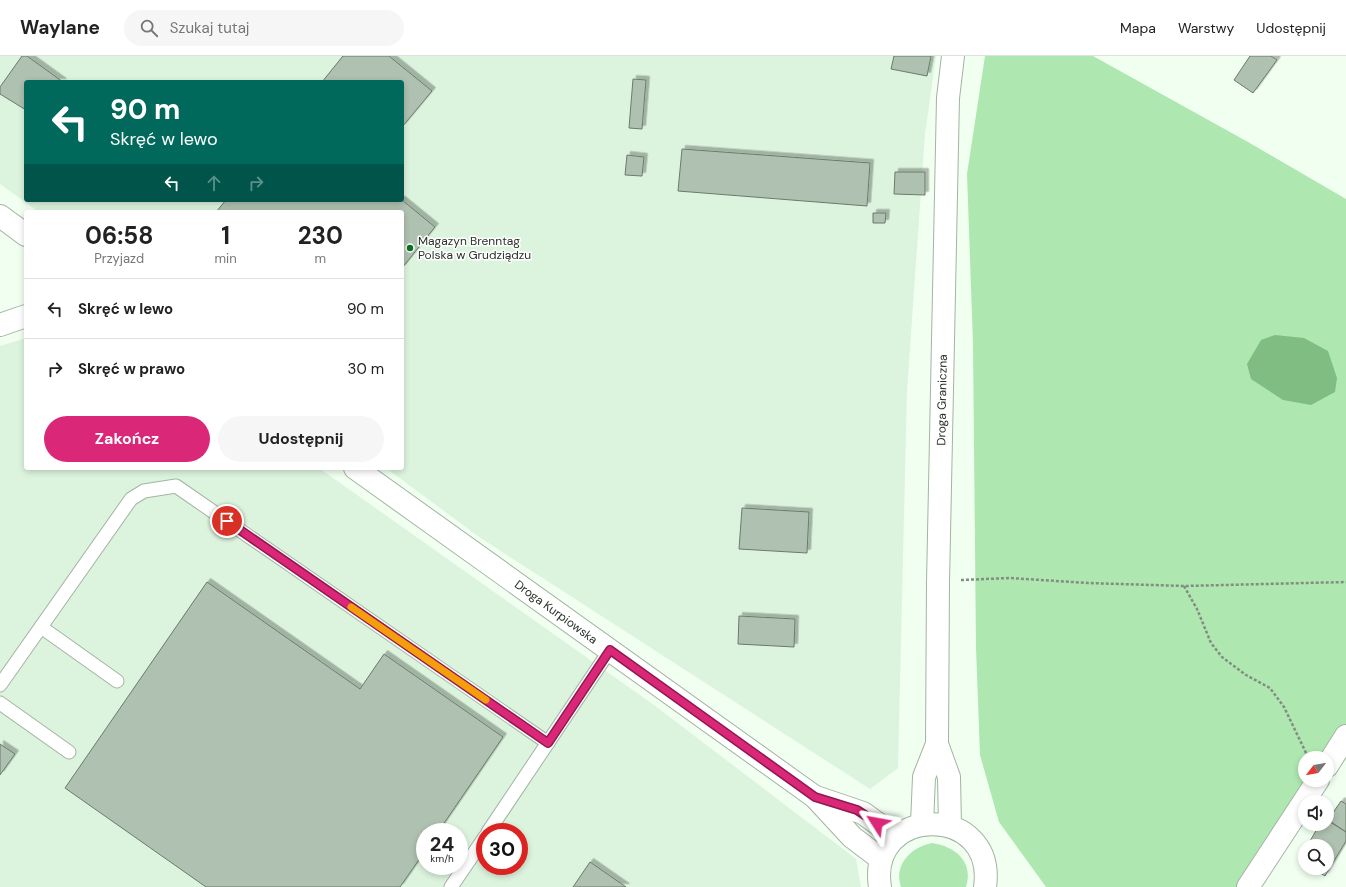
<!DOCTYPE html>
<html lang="pl">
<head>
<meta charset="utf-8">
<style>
	body { margin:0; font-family:"DM Sans",sans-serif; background:#f6f6f6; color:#222; height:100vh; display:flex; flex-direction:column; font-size:15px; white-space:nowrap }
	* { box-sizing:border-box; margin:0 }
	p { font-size:13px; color:#767676 }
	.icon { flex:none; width:22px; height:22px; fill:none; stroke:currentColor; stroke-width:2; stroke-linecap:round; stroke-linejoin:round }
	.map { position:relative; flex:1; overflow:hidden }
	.side { position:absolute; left:24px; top:154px; width:380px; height:260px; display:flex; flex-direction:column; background:#fff; border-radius:4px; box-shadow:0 2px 6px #0003 }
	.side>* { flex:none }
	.top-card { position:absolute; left:24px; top:24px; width:380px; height:122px; border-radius:4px; box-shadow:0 2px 6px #0003; background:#00695c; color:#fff; overflow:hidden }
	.needle { width:26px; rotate:239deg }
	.fabs { position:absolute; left:1298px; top:695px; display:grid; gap:8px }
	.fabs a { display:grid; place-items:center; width:36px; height:36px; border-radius:50%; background:#fff; box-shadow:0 2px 6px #0003; font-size:20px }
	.speed { position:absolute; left:416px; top:767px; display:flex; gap:8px; font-size:20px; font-weight:700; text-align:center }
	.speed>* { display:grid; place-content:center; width:52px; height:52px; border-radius:50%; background:#fff; box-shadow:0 2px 6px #0003; line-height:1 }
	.speed small { font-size:10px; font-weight:400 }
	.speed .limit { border:6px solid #d22; background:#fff; color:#111 }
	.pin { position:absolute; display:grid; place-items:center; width:34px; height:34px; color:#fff; margin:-17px; border:2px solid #fff; border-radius:50%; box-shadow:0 1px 4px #0007 }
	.me { position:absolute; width:44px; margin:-22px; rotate:304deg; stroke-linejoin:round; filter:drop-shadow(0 0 3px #0008) }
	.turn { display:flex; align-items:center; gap:14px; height:84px; padding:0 20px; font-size:18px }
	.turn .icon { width:52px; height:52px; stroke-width:2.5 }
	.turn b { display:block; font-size:28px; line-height:34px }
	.lanes { display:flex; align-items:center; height:38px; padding:0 20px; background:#0003; justify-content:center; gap:20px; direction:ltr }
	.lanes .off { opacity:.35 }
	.eta { display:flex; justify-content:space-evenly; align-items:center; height:68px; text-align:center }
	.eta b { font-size:24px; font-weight:700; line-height:28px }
	.action { display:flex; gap:8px; margin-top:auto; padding:8px 20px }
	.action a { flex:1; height:46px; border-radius:24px; background:#db2777; color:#fff; font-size:16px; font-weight:700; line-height:46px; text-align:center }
	.action a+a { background:#f6f6f6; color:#222 }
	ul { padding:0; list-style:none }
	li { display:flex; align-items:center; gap:12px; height:60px; padding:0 20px; border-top:1px solid #e0e0e0 }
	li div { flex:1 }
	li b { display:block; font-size:15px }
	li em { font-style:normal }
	header { display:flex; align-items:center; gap:24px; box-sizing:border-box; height:56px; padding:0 20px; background:#fff; border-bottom:1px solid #e0e0e0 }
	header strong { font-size:19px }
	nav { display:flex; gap:22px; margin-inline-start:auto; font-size:14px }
	.search { width:280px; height:36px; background:#f6f6f6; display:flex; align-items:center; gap:10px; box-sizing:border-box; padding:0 14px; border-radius:22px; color:#767676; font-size:15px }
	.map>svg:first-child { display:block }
	.built { fill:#dcf4dd; fill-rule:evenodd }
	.green { fill:#afe7b1; fill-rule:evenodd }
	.water { fill:#7fbd82 }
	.building { fill:#afc1b0; stroke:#6b7b6b; filter:url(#shadow) }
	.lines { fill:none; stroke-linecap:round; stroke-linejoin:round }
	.service-casing { stroke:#a3b4a3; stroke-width:15 }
	.minor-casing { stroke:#a3b4a3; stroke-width:24 }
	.path { stroke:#838e83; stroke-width:2.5; stroke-dasharray:3 2; stroke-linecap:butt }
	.service { stroke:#fff; stroke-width:13 }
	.minor { stroke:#fff; stroke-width:22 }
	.route-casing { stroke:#8e194d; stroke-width:10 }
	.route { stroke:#db2777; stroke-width:7 }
	.slow { stroke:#f59e0b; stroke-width:7 }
	.poi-dot { fill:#097122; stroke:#fff; stroke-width:1.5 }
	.labels { text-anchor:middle; stroke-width:3; stroke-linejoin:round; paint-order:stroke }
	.poi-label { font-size:12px; fill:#293029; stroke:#fff; text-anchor:start }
	.street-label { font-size:12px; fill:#293029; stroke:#fff }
</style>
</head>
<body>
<header>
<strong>Waylane</strong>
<div class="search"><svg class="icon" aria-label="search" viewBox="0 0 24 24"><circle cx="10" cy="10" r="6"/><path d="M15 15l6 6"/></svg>Szukaj tutaj</div>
<nav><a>Mapa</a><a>Warstwy</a><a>Udostępnij</a></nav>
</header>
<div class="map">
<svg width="1346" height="831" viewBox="0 0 1346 831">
	<defs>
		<filter id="shadow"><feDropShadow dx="3.5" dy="-3.5" stdDeviation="0" flood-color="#0004"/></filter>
	</defs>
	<rect width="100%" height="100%" fill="#f0fff0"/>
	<!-- built -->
	<g class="built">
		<path d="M0,0H936L925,78L907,335L898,712L870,733L479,481L386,412H402V156H39L0,128ZM26,26H402V144H26Z"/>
		<path d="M26,282V412H319L654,649L856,803L861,831H0V290ZM425,776H459V810H425ZM485,776H519V810H485Z"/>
	</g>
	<!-- green -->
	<g class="green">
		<path d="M985,0H1093L1248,86L1346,143V695L1261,831H1046L999,766L980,699L976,592L973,288L967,118ZM1305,702H1327V724H1305Z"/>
		<path d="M932,787C955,790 974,806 966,831H901C893,808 912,791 932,787Z"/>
	</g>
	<!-- water -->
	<polygon class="water" points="1275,279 1304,282 1328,295 1337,322 1335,336 1311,349 1283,344 1251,323 1247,308 1261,284"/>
	<!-- building -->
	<g class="building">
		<polygon points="22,0 27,0 63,26 26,26 26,54 0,38 0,31"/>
		<polygon points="343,0 389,0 432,35 402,71 402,26 322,26"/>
		<polygon points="894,0 931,0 927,20 891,13"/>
		<polygon points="1250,0 1271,0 1277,4 1253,37 1234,24"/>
		<polygon points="633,23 646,24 642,73 629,72"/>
		<polygon points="682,93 870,107 867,150 678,135"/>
		<polygon points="627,99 644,101 642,120 625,119"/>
		<polygon points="895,116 925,116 925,139 894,138"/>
		<polygon points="226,144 402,144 435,171 402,212 402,156 216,156"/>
		<polygon points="873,157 886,157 885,167 873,167"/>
		<polygon points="742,452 809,456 807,497 739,493"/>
		<polygon points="207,526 360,633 384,598 503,681 438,776 425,776 425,795 400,831 206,831 65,732"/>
		<polygon points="739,560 795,563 794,591 738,588"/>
		<polygon points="0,688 15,698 0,719"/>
		<polygon points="1341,745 1346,748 1346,776 1328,764"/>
		<polygon points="1327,764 1346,776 1346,785 1325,820 1312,812 1327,812 1327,790 1307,790 1320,768 1327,768"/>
		<polygon points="590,806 626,831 573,831"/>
	</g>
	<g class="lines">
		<!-- service casing -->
		<g class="service-casing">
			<g id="service">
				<polyline points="41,571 117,625"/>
				<polyline points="0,629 131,443 144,435 176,430 548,687"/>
				<polyline points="0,647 69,696"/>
				<polyline points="488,776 610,594"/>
				<polyline points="451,831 485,781"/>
			</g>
		</g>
		<!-- minor casing -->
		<g class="minor-casing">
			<g id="minor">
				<polyline points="0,160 26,179"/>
				<polyline points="0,269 26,260"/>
				<polyline points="355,412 815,741 852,781 881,803"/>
				<polyline points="937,688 949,721 950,770"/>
				<polyline points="1327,710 1346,680"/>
				<polyline points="816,741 863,757 896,781"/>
				<polyline points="922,768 924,721 937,688 938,527 948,42 953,0"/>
				<path d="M880,831C867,748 997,747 985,831"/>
				<polyline points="1248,831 1318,724"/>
			</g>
		</g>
		<!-- path -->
		<g class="path">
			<polyline points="961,524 1010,522 1088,527 1184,530 1346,526"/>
			<polyline points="1184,530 1197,553 1211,587 1222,601 1246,619 1270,632 1284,651 1307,699"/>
		</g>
		<!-- service -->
		<use href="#service" class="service"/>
		<!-- minor -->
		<use href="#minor" class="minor"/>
	</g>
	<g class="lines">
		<!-- route casing -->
		<g class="route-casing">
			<polyline id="route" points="227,465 548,687 610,594 815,741 857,754 877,767"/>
		</g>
		<!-- route -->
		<use href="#route" class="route"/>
		<!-- slow -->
		<polyline class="slow" points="351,551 486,644"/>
	</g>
	<!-- markers -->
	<circle class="poi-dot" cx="410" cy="192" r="4"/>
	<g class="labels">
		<!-- poi labels -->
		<g class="poi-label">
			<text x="418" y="189">Magazyn Brenntag<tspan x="418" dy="14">Polska w Grudziądzu</tspan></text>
		</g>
		<!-- street labels -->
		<g class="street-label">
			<text transform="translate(942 344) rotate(-89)" y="4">Droga Graniczna</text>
			<text transform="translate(556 556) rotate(36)" y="4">Droga Kurpiowska</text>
		</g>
	</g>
</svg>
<div class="fabs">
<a><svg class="needle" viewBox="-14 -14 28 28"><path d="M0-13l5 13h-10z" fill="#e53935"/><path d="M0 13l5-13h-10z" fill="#767676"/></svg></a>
<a><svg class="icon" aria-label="sound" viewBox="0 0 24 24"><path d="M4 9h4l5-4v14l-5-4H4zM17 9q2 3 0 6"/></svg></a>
<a><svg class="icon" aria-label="search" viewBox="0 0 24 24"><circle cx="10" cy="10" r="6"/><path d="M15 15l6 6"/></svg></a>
</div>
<div class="speed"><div>24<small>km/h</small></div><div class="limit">30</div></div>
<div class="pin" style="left:227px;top:465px;background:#d93025"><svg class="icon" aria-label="arrive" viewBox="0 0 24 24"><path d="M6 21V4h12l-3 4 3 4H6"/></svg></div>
<svg class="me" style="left:877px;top:767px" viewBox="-20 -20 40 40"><path d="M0-17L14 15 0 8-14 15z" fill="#db2777" stroke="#fff" stroke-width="4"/></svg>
<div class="top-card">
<div class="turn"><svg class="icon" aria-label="left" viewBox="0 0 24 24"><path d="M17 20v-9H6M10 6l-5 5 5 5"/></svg><div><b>90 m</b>Skręć w lewo</div></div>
<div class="lanes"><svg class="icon" aria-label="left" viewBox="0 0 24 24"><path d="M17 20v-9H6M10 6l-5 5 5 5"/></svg><svg class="icon off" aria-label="ahead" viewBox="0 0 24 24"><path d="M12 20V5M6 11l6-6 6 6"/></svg><svg class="icon off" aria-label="right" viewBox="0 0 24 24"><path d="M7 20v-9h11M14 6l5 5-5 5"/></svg></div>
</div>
<section class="side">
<div class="eta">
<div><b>06:58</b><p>Przyjazd</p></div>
<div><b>1</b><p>min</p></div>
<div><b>230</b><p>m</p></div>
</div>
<ul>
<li><svg class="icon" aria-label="left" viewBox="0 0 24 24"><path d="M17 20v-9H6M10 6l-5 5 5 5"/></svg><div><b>Skręć w lewo</b></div><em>90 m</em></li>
<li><svg class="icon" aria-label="right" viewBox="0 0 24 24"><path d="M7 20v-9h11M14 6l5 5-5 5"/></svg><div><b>Skręć w prawo</b></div><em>30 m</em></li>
</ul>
<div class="action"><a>Zakończ</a><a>Udostępnij</a></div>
</section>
</div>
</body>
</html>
